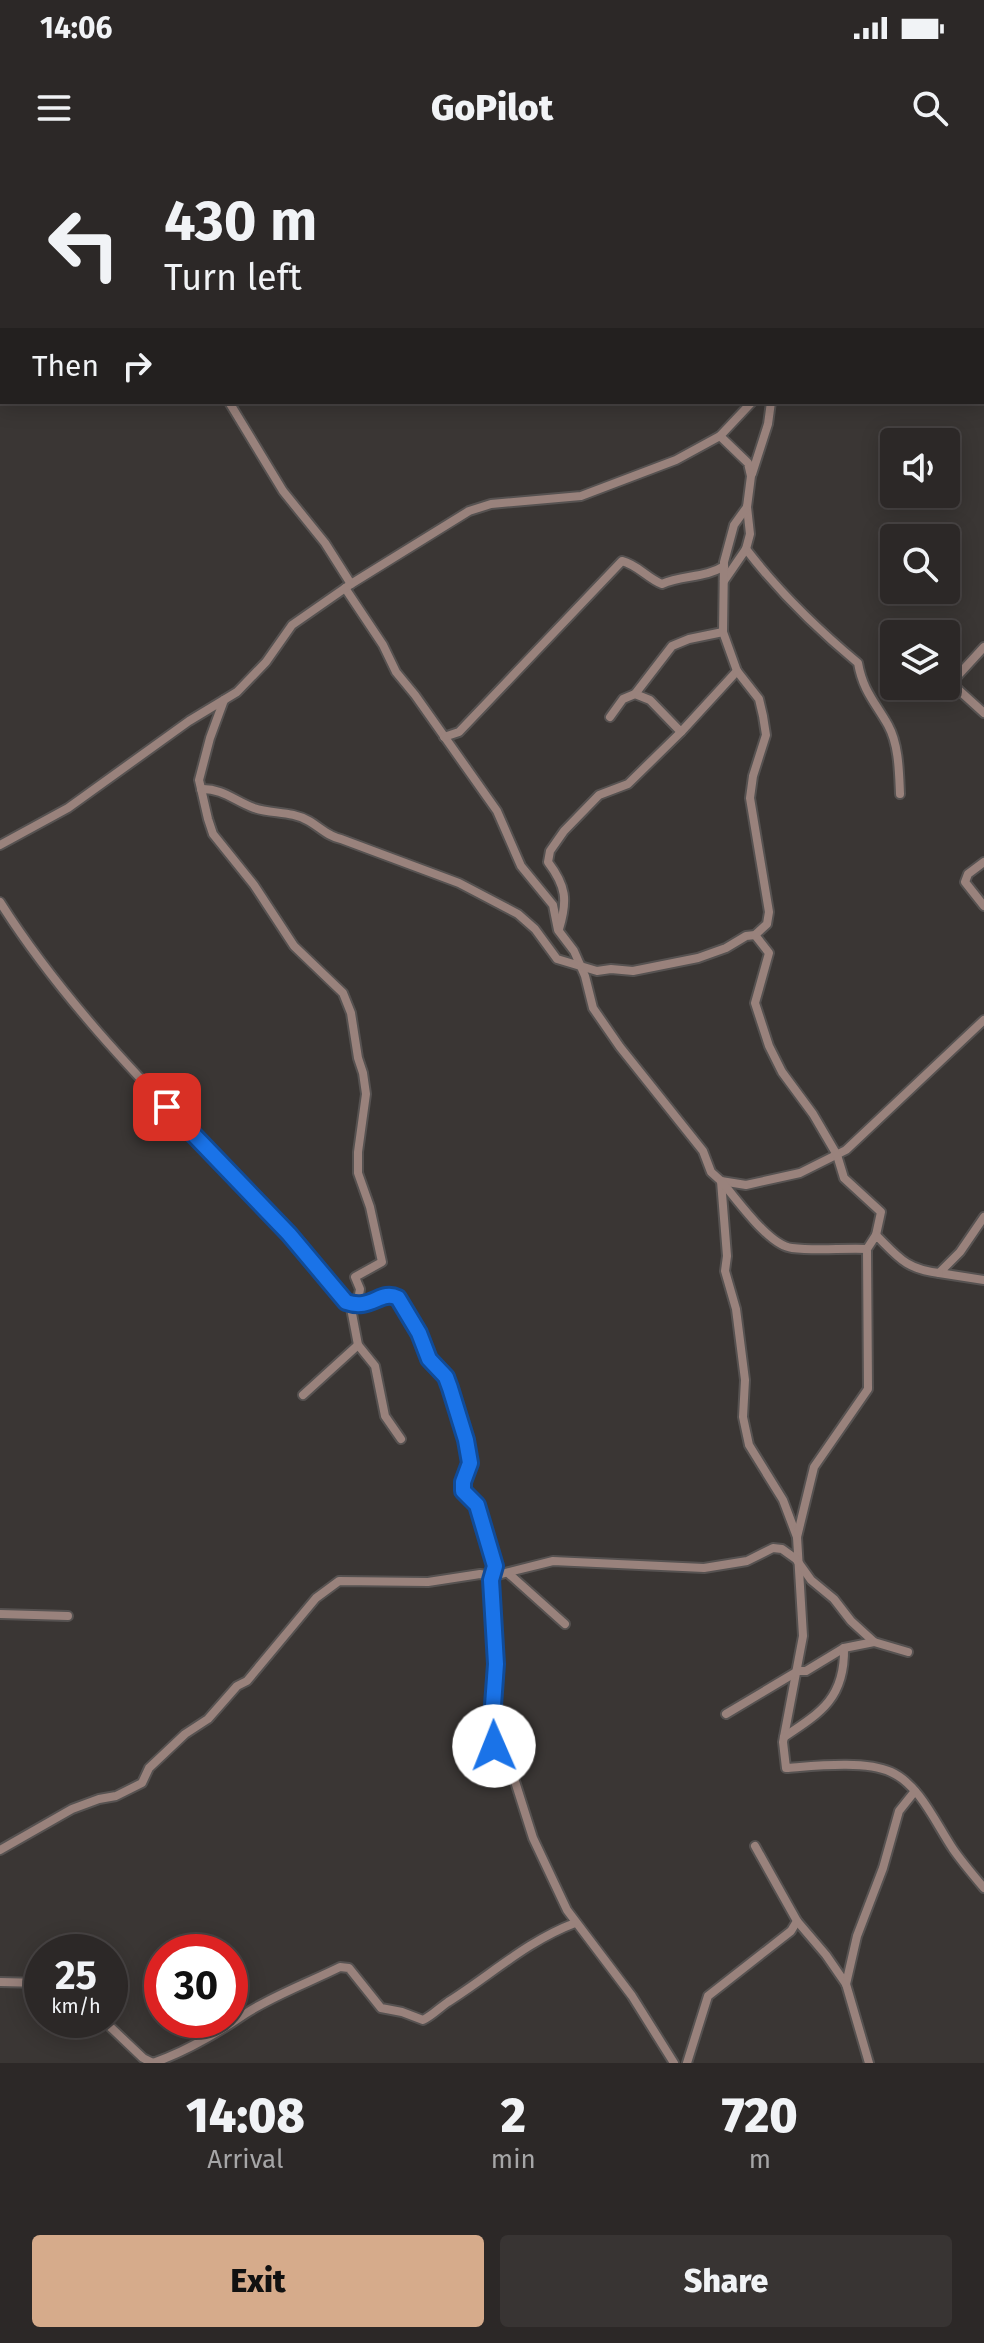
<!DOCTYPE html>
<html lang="en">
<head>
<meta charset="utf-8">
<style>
	body { margin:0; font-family:"Fira Sans",sans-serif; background:#383433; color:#f1f3f6; height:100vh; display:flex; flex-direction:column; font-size:30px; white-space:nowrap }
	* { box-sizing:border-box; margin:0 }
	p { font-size:26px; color:#a6a6a7 }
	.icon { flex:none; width:44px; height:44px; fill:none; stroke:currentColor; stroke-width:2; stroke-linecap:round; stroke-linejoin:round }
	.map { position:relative; height:1903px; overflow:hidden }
	.side { display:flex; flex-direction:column; background:#2c2827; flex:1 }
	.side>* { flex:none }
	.hud { position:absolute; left:0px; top:0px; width:984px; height:244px; box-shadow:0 4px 20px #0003,0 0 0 2px #484444; background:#2c2827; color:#f1f3f6; overflow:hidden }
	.fabs { position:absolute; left:880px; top:268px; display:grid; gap:16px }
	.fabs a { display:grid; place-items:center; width:80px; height:80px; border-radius:8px; background:#2c2827; box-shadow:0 4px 20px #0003,0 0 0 2px #484444; font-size:40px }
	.speed { position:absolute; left:24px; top:1774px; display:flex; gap:16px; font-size:40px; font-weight:700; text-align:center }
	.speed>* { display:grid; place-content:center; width:104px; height:104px; border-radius:50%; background:#2c2827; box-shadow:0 4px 20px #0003,0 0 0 2px #484444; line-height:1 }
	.speed small { font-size:20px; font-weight:400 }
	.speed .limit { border:12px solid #d22; background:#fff; color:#111 }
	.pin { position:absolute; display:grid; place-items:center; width:68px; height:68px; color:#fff; margin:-34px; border-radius:16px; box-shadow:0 4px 12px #0006 }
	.me { position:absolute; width:88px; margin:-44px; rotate:359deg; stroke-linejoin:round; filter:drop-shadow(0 0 6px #0008) }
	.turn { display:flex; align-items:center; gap:28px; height:168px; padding:0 32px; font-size:36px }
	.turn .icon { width:104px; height:104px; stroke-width:2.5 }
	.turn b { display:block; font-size:56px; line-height:68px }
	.then { display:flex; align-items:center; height:76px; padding:0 32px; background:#0003; gap:16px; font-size:30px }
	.eta { display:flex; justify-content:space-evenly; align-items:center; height:136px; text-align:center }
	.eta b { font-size:48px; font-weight:800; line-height:56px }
	.primary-button { display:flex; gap:16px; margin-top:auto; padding:16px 32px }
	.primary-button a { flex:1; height:92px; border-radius:8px; background:#d6ab8b; color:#111; font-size:32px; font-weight:800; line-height:92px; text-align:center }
	.primary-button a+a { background:#383433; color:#f1f3f6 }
	.status { display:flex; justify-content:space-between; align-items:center; height:56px; padding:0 40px; background:#2c2827; direction:ltr }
	.status svg { height:22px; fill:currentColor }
	header { display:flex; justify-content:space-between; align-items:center; height:104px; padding:0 32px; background:#2c2827; font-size:36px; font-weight:800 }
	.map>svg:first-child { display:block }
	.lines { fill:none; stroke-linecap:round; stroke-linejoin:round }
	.minor-casing { stroke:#565251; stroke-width:12 }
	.minor { stroke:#99827c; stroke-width:8 }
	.route-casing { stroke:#114b97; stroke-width:20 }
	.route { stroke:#1a73e8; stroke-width:14 }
</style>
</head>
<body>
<div class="status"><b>14:06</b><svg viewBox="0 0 49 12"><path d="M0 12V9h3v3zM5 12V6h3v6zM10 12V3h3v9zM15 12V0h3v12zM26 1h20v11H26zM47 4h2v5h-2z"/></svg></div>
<header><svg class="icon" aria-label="menu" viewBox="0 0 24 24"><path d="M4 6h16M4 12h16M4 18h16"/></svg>GoPilot<svg class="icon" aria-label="search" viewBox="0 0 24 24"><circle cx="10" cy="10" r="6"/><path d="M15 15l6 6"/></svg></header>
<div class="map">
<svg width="984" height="1903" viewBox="0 0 984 1903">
	<rect width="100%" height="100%" fill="#3a3634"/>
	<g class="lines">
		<!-- minor casing -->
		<g class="minor-casing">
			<g id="minor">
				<polyline points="279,0 288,2"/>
				<polyline points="72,2 72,0"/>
				<polyline points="544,2 546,0"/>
				<polyline points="936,2 938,0"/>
				<polyline points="0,63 2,62"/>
				<polyline points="982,175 984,175"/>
				<polyline points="229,242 283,331 325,383 351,424"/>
				<polyline points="752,314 768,264 771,242"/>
				<path d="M746,389C779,432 816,468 858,503C863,531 875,542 888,565C899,585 899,612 900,634"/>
				<polyline points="724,421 746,389 750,374 747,347"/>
				<polyline points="345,428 383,485 396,512 415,535 497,651 521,706 553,745 558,770 574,791 585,816 593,848 620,887 703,991 711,1012 721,1021 746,1025 800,1013 846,990 984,860"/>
				<polyline points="984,487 951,523 984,553"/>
				<polyline points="635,534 672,486 689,479 723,472"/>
				<polyline points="224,540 210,578 199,620 208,659 213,674 254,725 294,786 343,833 351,853 358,898 363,913 366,934 358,992 358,1013 370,1047 382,1102 355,1117 360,1129 357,1146"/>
				<polyline points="610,557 623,539 635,534 650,540 681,572 737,511"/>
				<path d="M444,577L459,572L622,401C638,405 647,418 662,424C682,415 706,418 724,406"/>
				<path d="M201,629C222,628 235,641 254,648C272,654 292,651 309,661C321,668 327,676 341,679L459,723L518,754L535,769L557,799L597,811L611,809L633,811L698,798L726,788L746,776L755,775L767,764L769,752L750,638L753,616L766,575L763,556L759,539L737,511L723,472L724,402L734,365L747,347L751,316L748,303L720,276"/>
				<polyline points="0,685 68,648 189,561 237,532 266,502 292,465 351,424 469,351 491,344 581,336 676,300 720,276 752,242"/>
				<polyline points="984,702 968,714 965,722 984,746"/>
				<path d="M0,742C65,845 152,931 236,1019C274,1059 313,1098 346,1142C362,1148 370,1144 385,1135L398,1138L419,1173L429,1199L446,1217L450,1228L466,1280L470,1303L463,1322V1331L477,1345L495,1406L491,1420L496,1504L491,1573L494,1586L513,1615L533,1678L567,1750L632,1836L674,1903"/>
				<path d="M559,769C568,740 566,726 548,702L550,691L564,671L599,635L628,624L681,572"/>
				<polyline points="755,775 769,793 755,843 769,886 782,912 813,954 837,995 844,1018 881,1052 876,1075"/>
				<polyline points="721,1021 727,1096 725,1111 736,1149 745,1220 743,1257 749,1285 783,1340 797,1377"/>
				<path d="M721,1021C737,1039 769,1086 792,1088C816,1091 842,1088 867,1089"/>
				<polyline points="984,1057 960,1092 939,1113 984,1120"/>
				<path d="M939,1113C906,1109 899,1098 876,1075L867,1089L868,1229L814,1307L797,1377L803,1476L783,1582L786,1608C814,1606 865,1600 891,1612C920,1625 936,1664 953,1689C962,1702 973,1715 984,1728"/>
				<polyline points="350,1143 358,1185 375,1206 385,1256 401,1279"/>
				<polyline points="303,1235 358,1185"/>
				<polyline points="508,1413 565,1464"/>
				<polyline points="0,1454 68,1456"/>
				<polyline points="726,1554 798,1511 806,1511 844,1488 874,1482"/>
				<path d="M784,1577C822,1552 845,1537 844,1488"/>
				<polyline points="0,1690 72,1649 99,1639 116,1636 142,1623 149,1608 185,1574 208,1559 237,1526 247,1521 316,1438 339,1421 428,1422 480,1414 493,1416 553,1401 704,1408 747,1401 773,1388 782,1389 796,1399 811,1420 834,1439 851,1461 874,1482 908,1492"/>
				<polyline points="797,1761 826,1795 846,1824 869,1903"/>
				<polyline points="0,1822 42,1823"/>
				<polyline points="846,1824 857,1776 883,1708 899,1651 915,1631"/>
				<path d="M103,1860L143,1898L153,1903C187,1891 216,1874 245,1854C270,1837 312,1821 340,1807L349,1808L381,1848L402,1852L423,1860C433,1855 439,1848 448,1842C491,1815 527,1781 575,1763"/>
				<polyline points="687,1903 708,1836 791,1771 797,1761 755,1686"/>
			</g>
		</g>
		<!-- minor -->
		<use href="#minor" class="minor"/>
	</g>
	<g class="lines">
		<!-- route casing -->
		<g class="route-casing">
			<path id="route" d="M167,947L289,1074L346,1142C372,1151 380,1129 398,1138L419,1173L429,1199L446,1217L450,1228L466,1280L470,1303L463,1322V1331L477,1345L495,1406L491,1420L496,1504L491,1573L494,1586"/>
		</g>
		<!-- route -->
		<use href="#route" class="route"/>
	</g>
</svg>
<div class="fabs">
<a><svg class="icon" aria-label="sound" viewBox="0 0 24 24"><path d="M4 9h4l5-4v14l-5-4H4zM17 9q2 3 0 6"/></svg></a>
<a><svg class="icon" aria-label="search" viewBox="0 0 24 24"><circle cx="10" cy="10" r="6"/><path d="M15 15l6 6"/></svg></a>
<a><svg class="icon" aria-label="layers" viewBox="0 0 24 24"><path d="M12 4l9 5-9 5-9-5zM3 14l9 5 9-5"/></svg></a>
</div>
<div class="speed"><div>25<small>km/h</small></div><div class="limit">30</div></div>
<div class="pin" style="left:167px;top:947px;background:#d93025"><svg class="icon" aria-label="arrive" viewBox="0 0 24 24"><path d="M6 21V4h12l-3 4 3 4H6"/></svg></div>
<svg class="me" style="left:494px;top:1586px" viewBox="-20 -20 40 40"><circle r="19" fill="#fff"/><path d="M0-13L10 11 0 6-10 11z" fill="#1a73e8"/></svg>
<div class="hud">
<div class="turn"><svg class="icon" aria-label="left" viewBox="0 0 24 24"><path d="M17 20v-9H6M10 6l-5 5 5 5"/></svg><div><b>430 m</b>Turn left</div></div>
<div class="then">Then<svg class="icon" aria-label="right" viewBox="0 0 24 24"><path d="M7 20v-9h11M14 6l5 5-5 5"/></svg></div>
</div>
</div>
<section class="side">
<div class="eta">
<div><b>14:08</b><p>Arrival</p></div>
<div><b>2</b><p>min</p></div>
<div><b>720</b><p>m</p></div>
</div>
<div class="primary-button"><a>Exit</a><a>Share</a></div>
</section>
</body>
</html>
